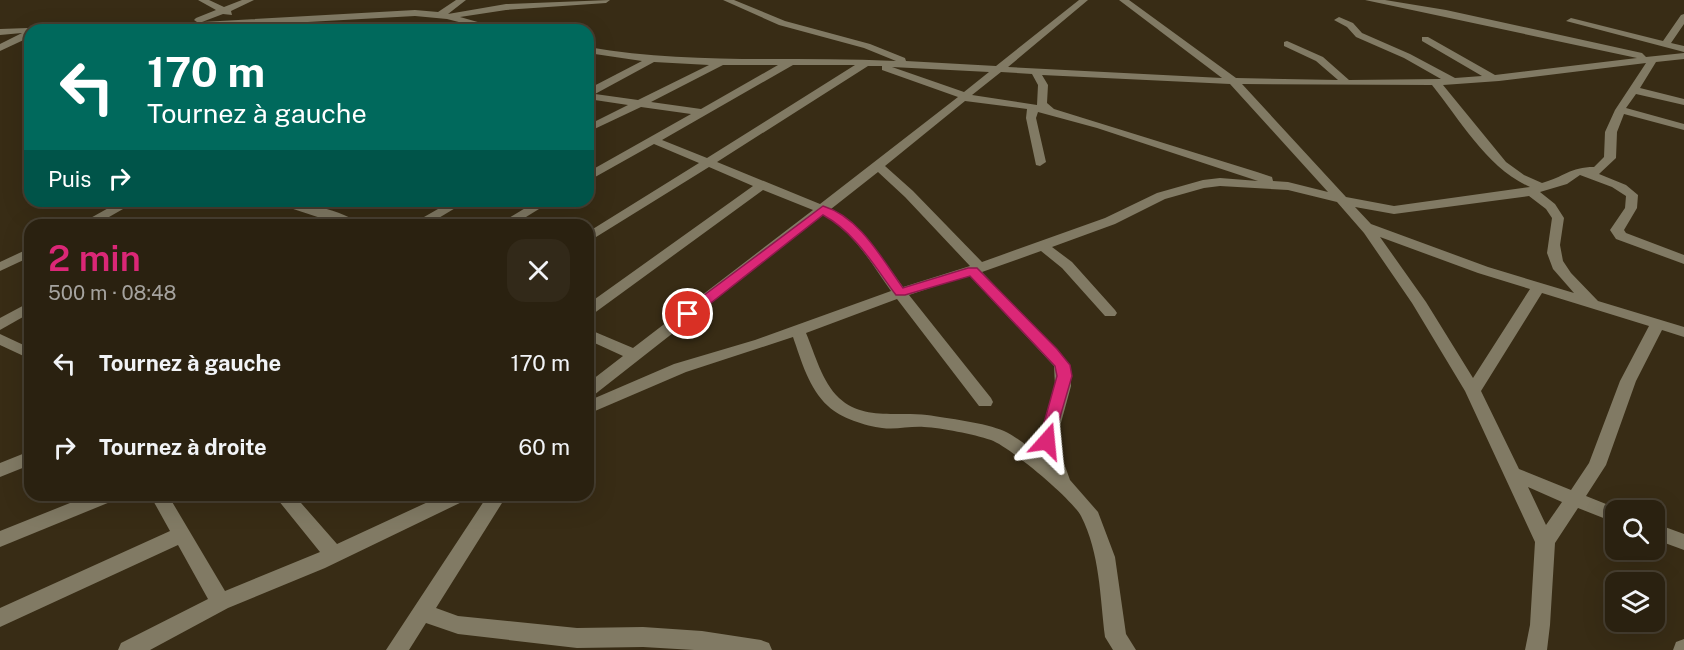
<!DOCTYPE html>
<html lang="fr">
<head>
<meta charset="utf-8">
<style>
	body { margin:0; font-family:"Public Sans",sans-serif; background:#322919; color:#f1f3f6; height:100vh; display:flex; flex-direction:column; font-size:22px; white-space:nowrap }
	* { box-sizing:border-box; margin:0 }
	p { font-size:20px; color:#a5a39f }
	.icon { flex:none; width:33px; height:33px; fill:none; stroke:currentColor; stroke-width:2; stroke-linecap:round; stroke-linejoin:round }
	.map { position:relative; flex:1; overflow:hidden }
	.panel { position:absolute; left:24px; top:219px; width:570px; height:282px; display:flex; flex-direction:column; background:#2a2110; border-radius:18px; box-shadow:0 6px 24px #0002,0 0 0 2px #463e30 }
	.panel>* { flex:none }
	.top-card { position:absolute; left:24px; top:24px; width:570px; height:183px; border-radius:18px; box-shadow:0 6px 24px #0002,0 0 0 2px #463e30; background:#00695c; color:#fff; overflow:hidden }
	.buttons { position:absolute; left:1605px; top:500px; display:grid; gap:12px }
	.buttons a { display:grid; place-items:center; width:60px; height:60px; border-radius:12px; background:#2a2110; box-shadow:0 6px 24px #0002,0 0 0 2px #463e30; font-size:30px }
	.pin { position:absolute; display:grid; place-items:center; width:51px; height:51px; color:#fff; margin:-26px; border:3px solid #fff; border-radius:50%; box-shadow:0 2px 6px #0007 }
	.me { position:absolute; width:66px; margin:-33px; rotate:18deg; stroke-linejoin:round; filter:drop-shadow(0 0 4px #0008) }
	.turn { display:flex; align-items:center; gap:21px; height:126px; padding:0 24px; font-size:27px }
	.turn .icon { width:78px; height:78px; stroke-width:2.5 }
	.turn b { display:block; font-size:42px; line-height:51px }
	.then { display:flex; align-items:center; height:57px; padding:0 24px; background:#0003; gap:12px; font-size:22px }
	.round { display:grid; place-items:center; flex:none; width:63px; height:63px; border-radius:18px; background:#322919 }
	.summary { display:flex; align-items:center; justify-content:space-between; height:102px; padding:0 24px }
	h1 { font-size:36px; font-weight:600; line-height:45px; color:#db2777 }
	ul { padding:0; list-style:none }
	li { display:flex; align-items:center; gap:18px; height:84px; padding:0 24px }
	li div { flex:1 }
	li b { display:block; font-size:22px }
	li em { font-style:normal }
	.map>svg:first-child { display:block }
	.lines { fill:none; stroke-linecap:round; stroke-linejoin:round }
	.minor { fill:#817a64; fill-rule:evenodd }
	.route { fill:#db2777; stroke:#8e194d; stroke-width:1.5 }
</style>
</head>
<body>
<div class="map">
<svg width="1684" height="650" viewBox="0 0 1684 650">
	<rect width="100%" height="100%" fill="#382c15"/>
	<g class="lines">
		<!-- minor -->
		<g class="minor">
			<polygon points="198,0 209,0 224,7 242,0 254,0 231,11 232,15 223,14 202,22 415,10 438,12 456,0 466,0 448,14 506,4 610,0 606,3 506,10 460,17 506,30 490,30 447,19 415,16 198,28 30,30 30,37 0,51 0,44 22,33 0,35 0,29 197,22 194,20 196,18 216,10"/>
			<path d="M723,0H734L785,21L870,44L905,58L906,61L996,66L1079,0H1088L1008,67L1222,78L1119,0H1129L1236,78L1338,80L1316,61L1284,46V42L1287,41L1323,57L1349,80L1441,79L1404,58L1356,37L1347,27L1334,20L1339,17L1353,23L1362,33L1410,54L1455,78L1482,76L1422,41V37H1428L1495,75L1637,58L1365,0H1385L1446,10L1642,53L1646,57L1684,53V59L1656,62L1640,88L1684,99V105L1636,94L1626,108L1684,124V130L1624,114L1617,132L1616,158L1599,174L1626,185L1638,195L1637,208L1624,230L1626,233L1684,255V264L1616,239L1610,230L1625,208L1626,196L1612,187L1580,175L1567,184L1540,192L1555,204L1564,218L1560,245L1563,261L1571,273L1598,301L1684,327V337L1662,330L1636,381L1606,465L1586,496L1621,510H1616V523L1578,508L1555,543L1550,625L1547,650H1525L1530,625L1535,542L1465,391L1412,303L1364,233L1337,202L1288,190L1220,186L1204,188L1165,199L1115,224L1052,247L1072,262L1115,310L1117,313L1115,316H1105L1062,268L1041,251L982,272L1070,365L1071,386L1056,441L1070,480L1098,512L1115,557L1126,634L1136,650H1113L1105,637C1100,597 1100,553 1081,516C1072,499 1010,447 991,440C973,434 942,428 924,427C910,426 896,430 882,428C866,426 840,418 828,406C809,389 801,360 793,337L686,372L588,414V401L674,364L755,340L891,291C871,263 854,232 823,215L594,395L588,397V383L623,356L588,340V329L633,348L813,210L763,190L593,314L588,316V304L753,186L709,167L588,242V232L699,163L654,144L588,181V172L691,114L641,107L588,132V125L628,105L588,99V89L642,61L588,53V47C690,65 793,56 896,61L864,48L779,25ZM654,62L709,65L638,100L595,94ZM1646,63L1615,110L1605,132L1604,157L1594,167C1570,167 1564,177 1542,183L1524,175L1506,162L1443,85L1499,81ZM723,65H778L701,109L651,102ZM793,65H855L707,158L662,140ZM868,66H882V70L958,97L820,204L717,162ZM892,67L989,72L964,92ZM1001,72L1032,74L1038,85L1037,105L972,95ZM1042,75L1230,84L1328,192L1288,182L1273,181L1272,177L1257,172L1054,109L1047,103L1048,85ZM1242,84L1432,85C1461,121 1487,168 1530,187L1394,206L1346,197ZM965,101L1027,109L1026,118L1036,165L1040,166L1046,162L1036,118L1038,112L1097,128L1258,181L1220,178L1203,180L1157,193L1105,218L982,262L913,191L885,166ZM878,172L905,197L970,266L903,287C882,258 863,227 831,209ZM1529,196L1546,209L1552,218L1547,253L1553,269L1574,293L1488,267L1371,224L1355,207L1394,214ZM1380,237L1478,273L1530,289L1473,378L1426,302ZM969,275L1054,366L1055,386L1038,441L1045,460C1032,450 1019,438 1004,431C986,423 947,418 927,415C897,411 864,421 839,398C822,382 815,354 806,333L897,299L979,406H991L993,402L991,398L909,295ZM1542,293L1649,326L1620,381L1589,463L1571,490L1519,469L1481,391ZM1528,487L1562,502L1546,525Z"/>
			<polygon points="1684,14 1684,24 1671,43 1684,46 1684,52 1566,21 1571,18 1663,41 1681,15"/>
			<polygon points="121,201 137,201 95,225 78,225"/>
			<path d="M276,201C297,201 345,210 361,225H342L278,204Z"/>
			<polygon points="452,201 467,201 427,225 410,225"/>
			<polygon points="537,201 552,201 513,225 497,225"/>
			<polygon points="30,248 30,257 0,271 0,262"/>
			<polygon points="30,302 30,313 0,330 0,318"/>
			<polygon points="0,334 30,348 30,359 0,345"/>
			<polygon points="30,451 30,465 0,477 0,463"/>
			<polygon points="90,495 118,495 115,500 0,547 0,531"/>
			<polygon points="150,495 168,495 225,591 320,552 274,495 294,495 337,544 443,495 469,495 466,500 325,568 228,608 150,650 118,650 121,643 208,599 178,545 0,627 0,608 170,531"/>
			<polygon points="488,495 507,495 436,608 458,616 577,628 643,627 702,631 761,640 769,643 772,650 694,650 643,647 577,648 458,634 426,623 409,650 386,650"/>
			<polygon points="1654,523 1684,534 1684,550 1654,539"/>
			<polygon points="1684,639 1684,650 1673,650 1676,642"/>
		</g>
	</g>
	<!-- route -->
	<path class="route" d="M823,206C860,217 882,259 903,288L968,268H977L1057,349L1070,365L1072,376L1052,445H1041L1039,441L1057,376L1055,366L970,276L905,295H896C874,266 856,233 823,215L693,317H683L681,314L683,311Z"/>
</svg>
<div class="buttons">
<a><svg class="icon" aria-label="search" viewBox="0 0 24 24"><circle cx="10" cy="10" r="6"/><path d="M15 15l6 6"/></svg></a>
<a><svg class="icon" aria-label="layers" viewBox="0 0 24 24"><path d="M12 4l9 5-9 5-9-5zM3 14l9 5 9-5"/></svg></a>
</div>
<div class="pin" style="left:688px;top:314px;background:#d93025"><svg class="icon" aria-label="arrive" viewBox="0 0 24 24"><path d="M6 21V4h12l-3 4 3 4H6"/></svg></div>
<svg class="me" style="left:1047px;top:441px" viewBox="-20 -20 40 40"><path d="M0-17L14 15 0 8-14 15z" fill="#db2777" stroke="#fff" stroke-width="4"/></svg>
<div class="top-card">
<div class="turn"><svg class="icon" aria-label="left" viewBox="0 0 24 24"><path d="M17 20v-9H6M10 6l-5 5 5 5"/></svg><div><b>170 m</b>Tournez à gauche</div></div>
<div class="then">Puis<svg class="icon" aria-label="right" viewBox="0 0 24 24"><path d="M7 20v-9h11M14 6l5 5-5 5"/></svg></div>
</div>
<section class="panel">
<div class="summary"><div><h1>2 min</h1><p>500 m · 08:48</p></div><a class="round"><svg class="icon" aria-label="close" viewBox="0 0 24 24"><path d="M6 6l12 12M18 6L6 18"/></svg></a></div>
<ul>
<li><svg class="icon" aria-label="left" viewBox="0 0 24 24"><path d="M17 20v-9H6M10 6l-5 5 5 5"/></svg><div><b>Tournez à gauche</b></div><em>170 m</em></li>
<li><svg class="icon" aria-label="right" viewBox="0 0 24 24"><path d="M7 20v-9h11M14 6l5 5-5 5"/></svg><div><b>Tournez à droite</b></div><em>60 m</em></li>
</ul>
</section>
</div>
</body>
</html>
